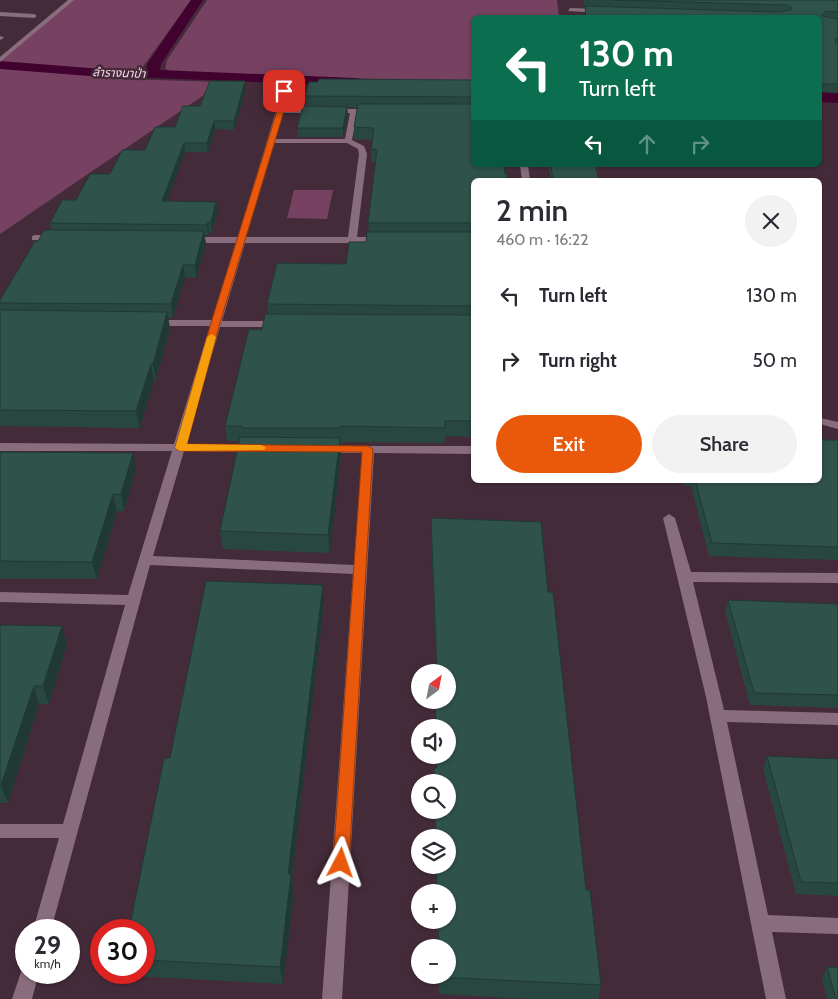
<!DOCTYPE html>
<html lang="en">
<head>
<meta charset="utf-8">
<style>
	body { margin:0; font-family:Cabin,"Noto Sans Thai",sans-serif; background:#f2f2f3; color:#2b2b33; height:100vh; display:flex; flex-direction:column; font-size:19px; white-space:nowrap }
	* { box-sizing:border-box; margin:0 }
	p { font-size:16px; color:#7c7c81 }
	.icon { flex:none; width:28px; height:28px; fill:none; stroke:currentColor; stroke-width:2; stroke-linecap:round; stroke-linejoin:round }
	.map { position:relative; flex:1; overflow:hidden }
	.sheet { position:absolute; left:471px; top:178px; width:351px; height:305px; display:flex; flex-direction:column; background:#fff; border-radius:8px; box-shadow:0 1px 4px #0004 }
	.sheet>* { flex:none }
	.guide { position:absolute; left:471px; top:15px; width:351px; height:152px; border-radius:8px; box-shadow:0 1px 4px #0004; background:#0b6e4f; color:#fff; overflow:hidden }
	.needle { width:32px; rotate:32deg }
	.tools { position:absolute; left:411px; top:664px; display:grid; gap:10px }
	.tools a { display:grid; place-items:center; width:45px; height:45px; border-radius:50%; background:#fff; box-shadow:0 1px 4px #0004; font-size:25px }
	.speed { position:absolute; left:15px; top:919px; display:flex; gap:10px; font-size:25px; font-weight:700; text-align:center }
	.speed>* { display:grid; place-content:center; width:65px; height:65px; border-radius:50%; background:#fff; box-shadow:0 1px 4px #0004; line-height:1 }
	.speed small { font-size:12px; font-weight:400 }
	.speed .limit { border:8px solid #d22; background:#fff; color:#111 }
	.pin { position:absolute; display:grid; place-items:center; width:42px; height:42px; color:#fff; margin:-21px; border-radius:10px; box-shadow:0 2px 8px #0006 }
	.me { position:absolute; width:55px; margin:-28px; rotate:4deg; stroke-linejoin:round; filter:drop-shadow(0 0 4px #0008) }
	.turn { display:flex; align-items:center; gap:18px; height:105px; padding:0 25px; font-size:22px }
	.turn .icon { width:65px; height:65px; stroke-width:2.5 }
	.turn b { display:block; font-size:35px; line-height:42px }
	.lanes { display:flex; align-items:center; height:48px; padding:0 25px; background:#0003; justify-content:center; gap:25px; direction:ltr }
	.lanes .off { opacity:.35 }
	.round { display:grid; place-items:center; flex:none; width:52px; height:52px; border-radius:26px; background:#f2f2f3 }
	.summary { display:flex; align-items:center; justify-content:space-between; height:85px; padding:0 25px }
	h1 { font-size:30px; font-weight:600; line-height:38px }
	.cta { display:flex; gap:10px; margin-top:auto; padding:10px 25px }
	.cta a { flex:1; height:58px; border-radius:30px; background:#ea580c; color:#fff; font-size:20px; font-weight:600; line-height:58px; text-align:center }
	.cta a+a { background:#f2f2f3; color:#2b2b33 }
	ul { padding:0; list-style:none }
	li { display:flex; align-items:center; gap:15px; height:65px; padding:0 25px }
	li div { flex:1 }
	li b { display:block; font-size:19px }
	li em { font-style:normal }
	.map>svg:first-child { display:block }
	.green { fill:#774262 }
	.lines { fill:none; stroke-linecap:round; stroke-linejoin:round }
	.canal { fill:#42022f; fill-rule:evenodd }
	.minor { fill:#8a6d7d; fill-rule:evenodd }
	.wall { fill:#284740; fill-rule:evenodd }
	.shaded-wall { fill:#213934 }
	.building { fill:#2f524a; stroke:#213934 }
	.route { fill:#ea580c; stroke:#983908 }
	.slow { fill:#f59e0b }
	.labels { text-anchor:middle; stroke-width:5; stroke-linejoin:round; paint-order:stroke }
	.far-water-label { font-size:12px; font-style:italic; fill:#ffd6ec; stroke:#442b39 }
</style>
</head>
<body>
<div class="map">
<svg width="838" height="999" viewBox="0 0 838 999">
	<rect width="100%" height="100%" fill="#442b39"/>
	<!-- green -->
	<g class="green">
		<polygon points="70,0 191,0 142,68 127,71 120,79 223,82 0,234 0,57"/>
		<polygon points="207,0 557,0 559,17 474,18 474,82 176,73 165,69 167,60"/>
		<polygon points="294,190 333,190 327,219 287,218"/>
	</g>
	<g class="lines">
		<!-- canal -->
		<g class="canal">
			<polygon points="191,0 203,0 161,64 160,70 355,78 360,79 362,82 360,85 355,86 152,78 128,79 0,69 0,61 128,71 146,70 147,64"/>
			<polygon points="820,92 838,93 838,103 820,102"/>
		</g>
		<!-- minor -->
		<g class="minor">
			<polygon points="68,0 74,0 0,62 0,57"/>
			<polygon points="570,8 601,9 604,11 601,13 568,11"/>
			<polygon points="0,12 34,14 37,16 34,18 0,16"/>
			<polygon points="0,36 3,37 4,38 0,40"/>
			<path d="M284,89L287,91L284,109H373L377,111L373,113H357L352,140L364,146L367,154L357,237H381L385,240L381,243H245L222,321H279L284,324L279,327H220L186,444H252L258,448L252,452L184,451L153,556L354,565L362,453H325L319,449L321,446H474V454L374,453L342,999H322L353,574L150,565L51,930H33L59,838H0V824H63L125,605L0,602V592L128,595L172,451H0V443L174,444L210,326H154L149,323L154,320H212L236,243H189L185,240L189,237H238L276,111L281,91ZM283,113H350L345,139H275ZM274,143H347L358,149L359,154L348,237H246Z"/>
			<polygon points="520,165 528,165 530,180 522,180"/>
			<polygon points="35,235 56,235 60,238 56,241 32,240 32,236"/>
			<polygon points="820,418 838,422 838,429 820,424"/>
			<polygon points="669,514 675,518 691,572 838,573 838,583 693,582 724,710 838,713 838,725 727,722 768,915 838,918 838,934 772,932 786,999 766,999 706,697 663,518"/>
			<polygon points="26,964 26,972 39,972 32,999 12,999 23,966"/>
		</g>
	</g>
	<!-- wall -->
	<g class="wall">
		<path d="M584,0H838V93L820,92V18H585V7H584ZM687,9L781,12H778Z"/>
		<polygon points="474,80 474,437 445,436 445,443 342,442 342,444 340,444 341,455 330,553 223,549 220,531 239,441 227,441 225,426 268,314 267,304 346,264 366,242 369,232 368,223 375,162 371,162 371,149 372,140 354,139 354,127 358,108 347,107 348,116 343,137 298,137 297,128 306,107 305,96"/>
		<polygon points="245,81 246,90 234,130 215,129 208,152 185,152 167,201 216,202 218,211 212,232 209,232 208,235 204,235 206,244 196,278 185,277 173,318 168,318 170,328 156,380 154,380 140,428 0,426 0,300 38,241 51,230 50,223 76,200 110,174 145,150 175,127 200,106"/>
		<polygon points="548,165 595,165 599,180 551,180"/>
		<polygon points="823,440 838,440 838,560 709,556 691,486 683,486 683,480 820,480"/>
		<polygon points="0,452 136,470 124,511 117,511 97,579 0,579"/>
		<polygon points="431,518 548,592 586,890 601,985 598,999 530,999 439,994 438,975 448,975 448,948 438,948 437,920 448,920 448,892 436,892 436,865 448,865 448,838 435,838 435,810 448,810 448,782 434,782 434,768 437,768 436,755 448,755 448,728 435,728 435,700 448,700 436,670 431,536"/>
		<polygon points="728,600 838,604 838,708 750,705 725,612"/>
		<polygon points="324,603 292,878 294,892 283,984 129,976 128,972 144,972 144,930 170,758"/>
		<polygon points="0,625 67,644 49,704 39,704 8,803 0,803"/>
		<polygon points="767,756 838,759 838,896 796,894 763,769"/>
		<polygon points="827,967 838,999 827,999 822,979"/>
	</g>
	<!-- shaded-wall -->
	<g class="shaded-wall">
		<polygon points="245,81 246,90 234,130 234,121"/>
		<polygon points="347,107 348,116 343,137 343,128"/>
		<polygon points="214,121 215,129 208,152 207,143"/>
		<polygon points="184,143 185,152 164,211 162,201"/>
		<polygon points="216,202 218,211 212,232 211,222"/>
		<polygon points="208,222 209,232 208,235 207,225"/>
		<polygon points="204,231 206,244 196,278 195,265"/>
		<polygon points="183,265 185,277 173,318 171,304"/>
		<polygon points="167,312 170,328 156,380 153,364"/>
		<polygon points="151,364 154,380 140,428 136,411"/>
		<polygon points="340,438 341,455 330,553 328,535"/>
		<polygon points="133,453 136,470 124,511 121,494"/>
		<polygon points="113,494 117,511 97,579 92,562"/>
		<polygon points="323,585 324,603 292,878 294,892 283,984 280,967 288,874"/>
		<polygon points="62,626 67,644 49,704 43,686"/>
		<polygon points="34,686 39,704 8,803 1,785"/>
	</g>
	<!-- building -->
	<g class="building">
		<polygon points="614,0 838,0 838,12 826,11 822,16 838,19 838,38 836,38 835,42 838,43 838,84 820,84 820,18 586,18 585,6 778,12 791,10 792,8 788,5"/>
		<polygon points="319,79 474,80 474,97 305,96 309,82 318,82"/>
		<polygon points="210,81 245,81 234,121 214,121 207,143 184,143 162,201 216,202 211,222 208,222 207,225 50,223 62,200 76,200 90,174 110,174 122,150 145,150 155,127 175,127 183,106 200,106"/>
		<polygon points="358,104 474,104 474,165 504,165 505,174 507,174 508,180 474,180 474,223 368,223 377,150 371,149 374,128 354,127"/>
		<polygon points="303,106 347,107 343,128 297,128"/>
		<polygon points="551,165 595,165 599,180 553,180"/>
		<polygon points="44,230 204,231 195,265 183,265 171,304 0,303 0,300 35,241 38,241"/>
		<polygon points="367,232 474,232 474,306 267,304 277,263 346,264 349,242 366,242"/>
		<polygon points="0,310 167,312 153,364 151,364 136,411 0,410"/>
		<polygon points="265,314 474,315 474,421 445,421 445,428 341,426 341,428 242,428 242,426 225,426 249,329 262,330"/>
		<polygon points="820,433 823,440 838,440 838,547 712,543 695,480 820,480"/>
		<polygon points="240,437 340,438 328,535 220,531"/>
		<polygon points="0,452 133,453 121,494 113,494 92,562 0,561"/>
		<polygon points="431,518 541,522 548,592 553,592 586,890 590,890 601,985 439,977 439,975 448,975 448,948 439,948 438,920 448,920 448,892 437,892 437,865 448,865 448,838 436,838 435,810 448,810 448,782 435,782 434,768 437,768 437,755 448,755 448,728 436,728 435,700 448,700 448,672 435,672 435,670 437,670"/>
		<polygon points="206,581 323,585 288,874 291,874 280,967 144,960 144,930 129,930 164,758 170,758"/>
		<polygon points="728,600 838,604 838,695 754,693"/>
		<polygon points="0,625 62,626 43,686 34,686 1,785 0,785"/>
		<polygon points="767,756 838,759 838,883 801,882"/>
		<polygon points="827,967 838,967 838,999 836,999"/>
	</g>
	<!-- route -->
	<polygon class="route" points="284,89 287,91 284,111 220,323 187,444 368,446 373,449 349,863 347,868 341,870 335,868 333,863 362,452 180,451 175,448 211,323 277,111 281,91"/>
	<!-- slow -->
	<polygon class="slow" points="212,334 216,337 187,444 260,445 264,446 266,448 264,450 180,451 175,448 207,337"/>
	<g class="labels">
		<!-- far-water labels -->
		<g class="far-water-label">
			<text transform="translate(119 73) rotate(2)" y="4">ลำรางนาป่า</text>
		</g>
	</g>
</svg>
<div class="tools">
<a><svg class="needle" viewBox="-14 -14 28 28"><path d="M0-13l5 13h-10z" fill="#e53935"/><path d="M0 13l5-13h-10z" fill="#7c7c81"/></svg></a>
<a><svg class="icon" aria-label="sound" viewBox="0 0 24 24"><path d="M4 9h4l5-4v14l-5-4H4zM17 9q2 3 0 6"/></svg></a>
<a><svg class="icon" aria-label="search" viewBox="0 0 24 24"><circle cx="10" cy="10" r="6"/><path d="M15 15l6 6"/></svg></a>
<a><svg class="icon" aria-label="layers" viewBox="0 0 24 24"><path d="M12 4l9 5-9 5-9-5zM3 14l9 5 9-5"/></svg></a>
<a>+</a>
<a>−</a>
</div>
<div class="speed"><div>29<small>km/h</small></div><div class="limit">30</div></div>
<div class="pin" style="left:284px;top:91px;background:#d93025"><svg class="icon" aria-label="arrive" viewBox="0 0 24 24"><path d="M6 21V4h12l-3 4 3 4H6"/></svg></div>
<svg class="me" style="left:341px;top:863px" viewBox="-20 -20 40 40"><path d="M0-17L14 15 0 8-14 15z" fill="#ea580c" stroke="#fff" stroke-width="4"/></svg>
<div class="guide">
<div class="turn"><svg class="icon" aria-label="left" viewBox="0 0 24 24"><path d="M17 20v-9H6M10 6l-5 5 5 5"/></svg><div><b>130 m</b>Turn left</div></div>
<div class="lanes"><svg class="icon" aria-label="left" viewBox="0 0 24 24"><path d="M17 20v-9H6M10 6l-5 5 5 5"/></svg><svg class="icon off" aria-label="ahead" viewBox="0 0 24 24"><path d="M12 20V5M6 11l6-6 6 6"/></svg><svg class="icon off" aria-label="right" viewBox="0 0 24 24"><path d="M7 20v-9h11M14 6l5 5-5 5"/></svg></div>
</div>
<section class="sheet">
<div class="summary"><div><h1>2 min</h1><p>460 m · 16:22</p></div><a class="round"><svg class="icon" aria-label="close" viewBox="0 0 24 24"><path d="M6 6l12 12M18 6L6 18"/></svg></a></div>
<ul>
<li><svg class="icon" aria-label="left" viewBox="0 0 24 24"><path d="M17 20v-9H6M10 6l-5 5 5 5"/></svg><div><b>Turn left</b></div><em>130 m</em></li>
<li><svg class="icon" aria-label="right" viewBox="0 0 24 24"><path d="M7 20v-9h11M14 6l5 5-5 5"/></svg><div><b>Turn right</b></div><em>50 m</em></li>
</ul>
<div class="cta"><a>Exit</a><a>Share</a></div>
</section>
</div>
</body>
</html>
